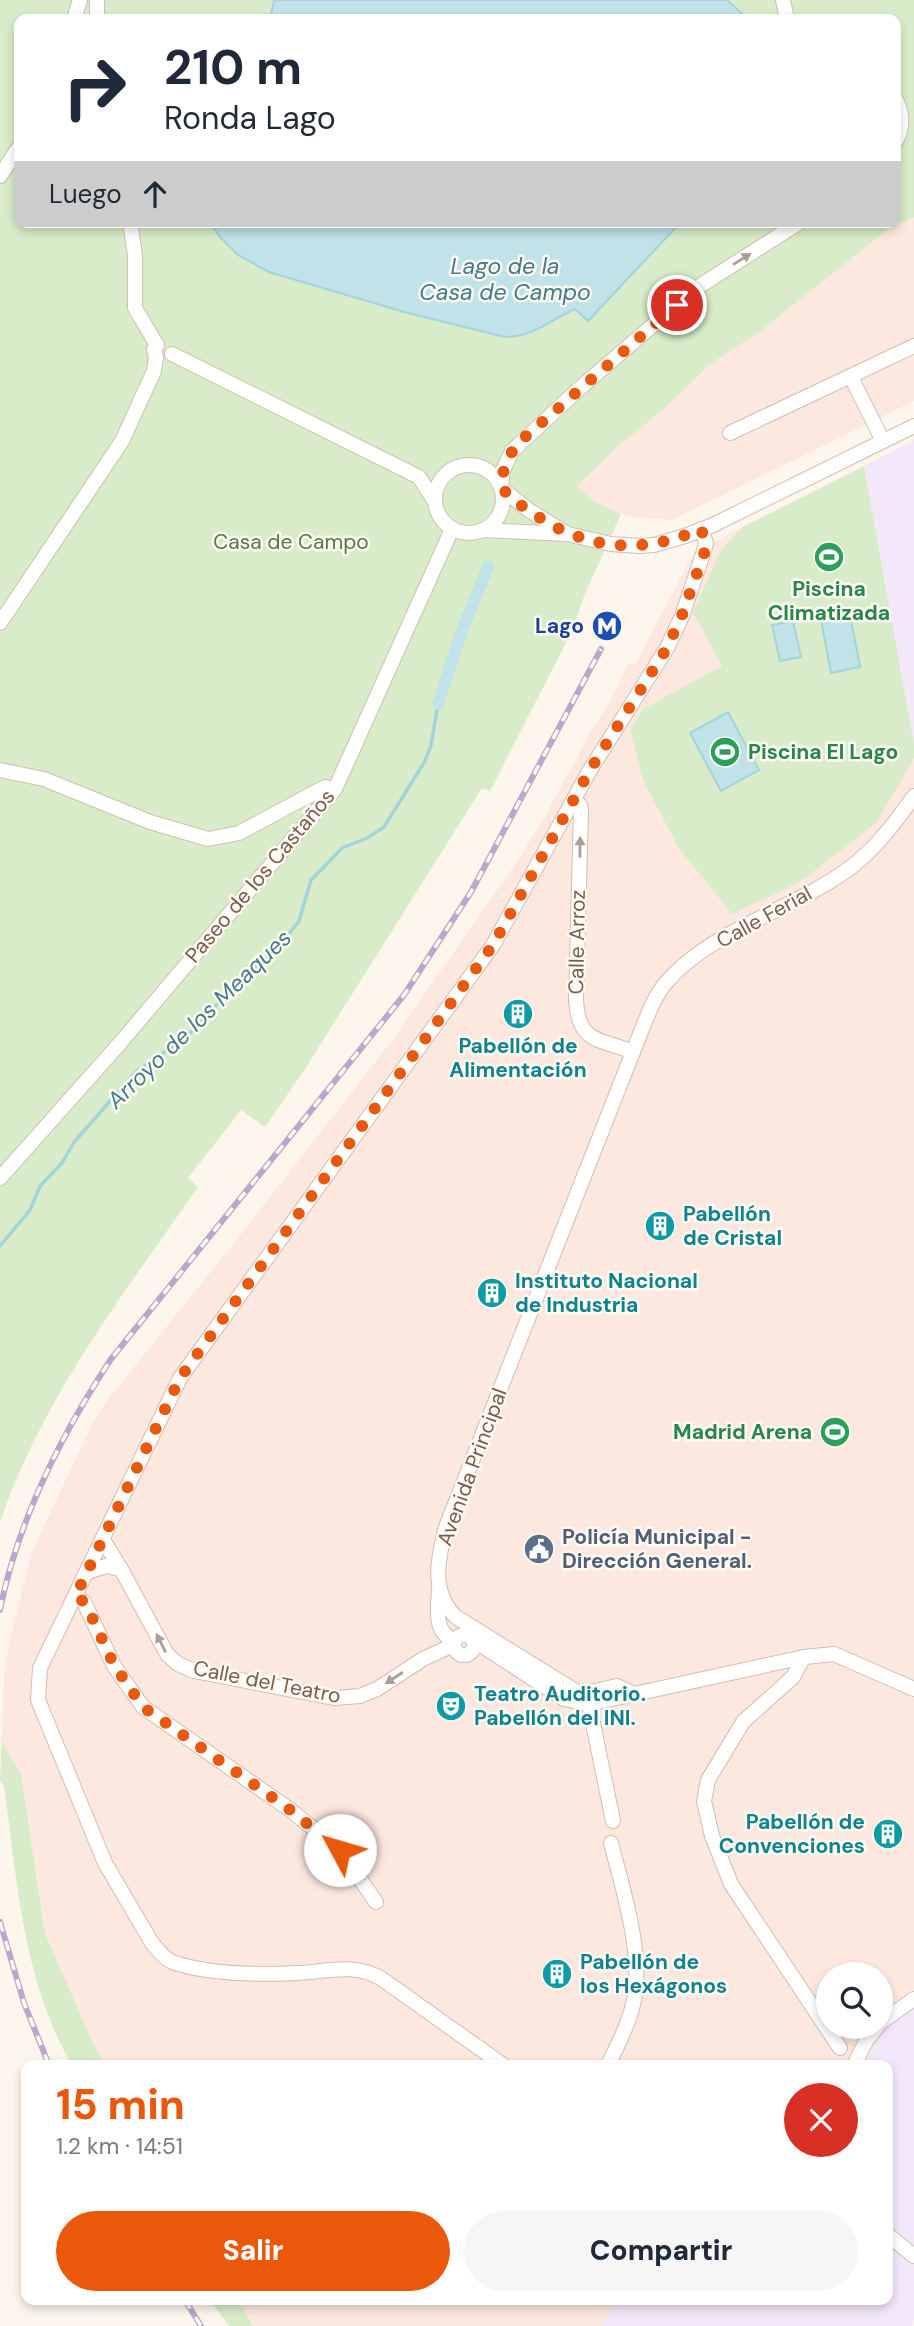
<!DOCTYPE html>
<html lang="es">
<head>
<meta charset="utf-8">
<style>
	body { margin:0; font-family:"DM Sans",sans-serif; background:#f6f6f7; color:#1f2937; height:100vh; display:flex; flex-direction:column; font-size:26px; white-space:nowrap }
	* { box-sizing:border-box; margin:0 }
	p { font-size:23px; color:#747a83 }
	.icon { flex:none; width:38px; height:38px; fill:none; stroke:currentColor; stroke-width:2; stroke-linecap:round; stroke-linejoin:round }
	.map { position:relative; flex:1; overflow:hidden }
	.sheet { position:absolute; left:21px; top:2060px; width:872px; height:245px; display:flex; flex-direction:column; background:#fff; border-radius:14px; box-shadow:0 4px 10px #0003 }
	.sheet>* { flex:none }
	.top-card { position:absolute; left:14px; top:14px; width:887px; height:214px; border-radius:14px; box-shadow:0 4px 10px #0003; background:#fff; color:#1f2937; overflow:hidden }
	.tools { position:absolute; left:816px; top:1962px; display:grid; gap:14px }
	.tools a { display:grid; place-items:center; width:77px; height:77px; border-radius:50%; background:#fff; box-shadow:0 4px 10px #0003; font-size:35px }
	.pin { position:absolute; display:grid; place-items:center; width:60px; height:60px; color:#fff; margin:-30px; border:4px solid #fff; border-radius:50%; box-shadow:0 2px 7px #0007 }
	.me { position:absolute; width:77px; margin:-38px; rotate:309deg; stroke-linejoin:round; filter:drop-shadow(0 0 5px #0008) }
	.turn { display:flex; align-items:center; gap:24px; height:147px; padding:0 35px; font-size:32px }
	.turn .icon { width:91px; height:91px; stroke-width:2.5 }
	.turn b { display:block; font-size:49px; line-height:60px }
	.then { display:flex; align-items:center; height:66px; padding:0 35px; background:#0003; gap:14px; font-size:26px }
	.round { display:grid; place-items:center; flex:none; width:74px; height:74px; border-radius:37px; background:#f6f6f7 }
	.overview { display:flex; align-items:center; justify-content:space-between; height:119px; padding:0 35px }
	h1 { font-size:42px; font-weight:800; line-height:52px; color:#ea580c }
	.action { display:flex; gap:14px; margin-top:auto; padding:14px 35px }
	.action a { flex:1; height:80px; border-radius:42px; background:#ea580c; color:#fff; font-size:28px; font-weight:800; line-height:80px; text-align:center }
	.action a+a { background:#f6f6f7; color:#1f2937 }
	.map>svg:first-child { display:block }
	.commercial { fill:#fde8e0; fill-rule:evenodd }
	.education { fill:#f3e8fa }
	.green { fill:#d8ecc9; fill-rule:evenodd }
	.water { fill:#bfe3e8; stroke:#a5d3da; stroke-width:2 }
	.lines { fill:none; stroke-linecap:round; stroke-linejoin:round }
	.stream { stroke:#a5d3da; stroke-width:3.5 }
	.canal { stroke:#bfe3e8; stroke-width:12 }
	.minor-casing { stroke:#d1beb0; stroke-width:16 }
	.minor { stroke:#fff; stroke-width:14 }
	.rail-casing { stroke:#b9a8c9; stroke-width:6 }
	.rail { stroke:#fffaf3; stroke-width:3.5; stroke-dasharray:10; stroke-linecap:butt }
	.oneway { fill:#af9d94 }
	.route { stroke:#ea580c; stroke-width:12; stroke-dasharray:0 21.6 }
	.labels { text-anchor:middle; stroke-width:5; stroke-linejoin:round; paint-order:stroke }
	.park-label { font-size:21px; fill:#537a41; stroke:#fffaf3 }
	.leisure-label { font-size:21px; font-weight:bold; fill:#27864d; stroke:#fffaf3 }
	.transit-label { font-size:21px; font-weight:bold; fill:#164399; stroke:#fffaf3; text-anchor:end }
	.street-label { font-size:21px; fill:#7a5c4d; stroke:#fffaf3 }
	.culture-label { font-size:21px; font-weight:bold; fill:#0d838f; stroke:#fffaf3; text-anchor:start }
	.service-label { font-size:21px; font-weight:bold; fill:#4e5e75; stroke:#fffaf3; text-anchor:start }
	.water-label { font-size:23px; font-style:italic; fill:#437c86; stroke:#fffaf3 }
</style>
</head>
<body>
<div class="map">
<svg width="914" height="2326" viewBox="0 0 914 2326">
	<rect width="100%" height="100%" fill="#fdf6ec"/>
	<!-- commercial -->
	<g class="commercial">
		<polygon points="914,217 914,401 673,520 632,517 621,514 594,502 576,487 617,447 664,409 709,365 759,332 892,226"/>
		<path d="M914,440V2318L911,2326H253L239,2300H887V2065H105L91,2039L45,1933L21,1774L3,1744L2,1732L4,1676L10,1638L32,1551L91,1427L105,1403L226,1253L391,1042L518,860L544,818L591,731L611,700L629,663L635,665L694,552ZM828,1974H880V2026H828Z"/>
	</g>
	<!-- education -->
	<g class="education">
		<polygon points="914,440 914,745 864,467"/>
		<polygon points="914,2008 914,2318 911,2326 601,2326 618,2300 887,2300 887,2065 861,2065 887,2023"/>
	</g>
	<!-- green -->
	<g class="green">
		<path d="M0,0H914V217L892,226L759,332L709,365L664,409L617,447L577,486L594,502L621,514L585,594L571,633L490,791L482,788L305,1069L265,1127L241,1110L188,1178L198,1187C124,1293 42,1399 0,1522ZM19,19H896V222H19Z"/>
		<polygon points="864,467 914,745 914,758 877,822 808,876 786,889 732,914 678,847 644,782 630,731 643,709 722,666 693,612 721,550 743,527"/>
		<path d="M2,1732L3,1744L21,1774L45,1933L91,2039L105,2065H72C23,1982 17,1879 4,1786L0,1781Z"/>
		<polygon points="210,2300 239,2300 253,2326 229,2326"/>
	</g>
	<!-- water -->
	<g class="water">
		<polygon points="274,0 727,0 748,19 270,19"/>
		<path d="M210,222H681L588,321L575,309C550,320 534,337 505,337L404,312L269,272L238,255L220,237Z"/>
		<polygon points="849,609 860,667 831,673 820,614"/>
		<polygon points="793,621 801,657 780,661 772,625"/>
		<polygon points="728,712 759,770 721,791 690,733"/>
	</g>
	<g class="lines">
		<!-- stream -->
		<polyline class="stream" points="0,1246 30,1210 40,1186 62,1163 74,1142 136,1072 186,1037 212,1011 237,978 262,963 284,940 299,921 311,880 324,867 342,848 367,838 384,827 425,761 431,745 438,704"/>
		<!-- canal -->
		<polyline class="canal" points="438,704 461,633 488,567"/>
		<!-- minor casing -->
		<g class="minor-casing">
			<g id="minor">
				<polyline points="97,0 97,19"/>
				<polyline points="783,0 787,19"/>
				<polyline points="74,19 80,0"/>
				<path d="M896,100C903,114 903,128 896,141"/>
				<polyline points="0,176 19,147"/>
				<polyline points="130,222 135,255 135,308 157,345"/>
				<polyline points="172,354 419,477 435,502"/>
				<polyline points="851,377 883,441"/>
				<polyline points="730,433 914,346"/>
				<circle cx="469" cy="499" r="34"/>
				<polyline points="501,486 503,470 512,451 580,388 695,289 800,222"/>
				<polyline points="502,489 530,511 566,533"/>
				<polyline points="482,530 567,534 611,544 639,546 654,545 685,536 713,525 914,426"/>
				<polyline points="0,623 122,441 154,371 156,357 154,349 157,345"/>
				<polyline points="0,770 44,779 150,822 208,839 239,833 325,787 335,789"/>
				<path d="M574,801L580,805L581,810L576,999C578,1044 599,1038 633,1052"/>
				<polyline points="0,1178 121,1042 335,789 452,529"/>
				<polyline points="103,1540 121,1569 167,1654 178,1664 194,1671 334,1698 360,1696 377,1689 423,1659 453,1645"/>
				<polyline points="87,1572 106,1566 121,1569"/>
				<path d="M439,1589C438,1609 433,1631 454,1641"/>
				<polyline points="75,1597 84,1602 114,1666 143,1707 289,1809 340,1850 376,1902"/>
				<circle cx="464" cy="1645" r="10"/>
				<polyline points="473,1640 564,1699 589,1704 804,1657 834,1654 914,1689"/>
				<polyline points="804,1657 793,1677 743,1722 708,1780 704,1801 712,1836 731,1884 840,2048"/>
				<path d="M634,1694L617,1686L586,1693L577,1692L456,1617C430,1592 438,1558 446,1527L640,1034C647,1017 653,999 664,985C708,931 793,910 850,868C876,848 895,823 914,796"/>
				<polyline points="589,1704 613,1821"/>
				<polyline points="880,2023 914,1999"/>
				<path d="M503,2065L382,1979C355,1962 326,1972 297,1973C257,1975 210,1975 172,1962C164,1958 158,1950 152,1943L105,1863L38,1700L40,1668L180,1378L493,945L590,770L667,648L682,616L704,551L706,543L701,529"/>
				<path d="M608,2065C619,2043 632,2017 635,1994C642,1950 622,1886 611,1843"/>
				<polyline points="854,2065 866,2041 878,2026"/>
				<polyline points="887,2234 914,2256"/>
			</g>
		</g>
		<!-- minor -->
		<use href="#minor" class="minor"/>
		<!-- rail casing -->
		<g class="rail-casing">
			<g id="rail">
				<path d="M0,1610C18,1520 61,1435 111,1359L404,995L471,892L601,649"/>
				<polyline points="0,1922 24,2003 49,2065"/>
				<polyline points="185,2300 201,2326"/>
			</g>
		</g>
		<!-- rail -->
		<use href="#rail" class="rail"/>
	</g>
	<!-- one-way arrows -->
	<defs><path id="oneway-solid" d="M-6-.8H1V-3.2L6.5 0L1 3.2V.8H-6Z" transform="scale(1.75)"/></defs>
	<g class="oneway">
		<use href="#oneway-solid" transform="translate(742 259) rotate(-32)"/>
		<use href="#oneway-solid" transform="translate(580 847) rotate(-89)"/>
		<use href="#oneway-solid" transform="translate(161 1643) rotate(-117)"/>
		<use href="#oneway-solid" transform="translate(394 1678) rotate(147)"/>
	</g>
	<g class="lines">
		<!-- route -->
		<path class="route" d="M340,1850L289,1809L143,1707L114,1665L85,1602L75,1597L180,1378L493,945L590,770L667,648L682,615L705,551L706,543L701,529C642,555 587,550 534,514C522,506 508,497 501,486L505,463L517,444L677,305"/>
	</g>
	<!-- icons -->
	<defs>
		<g id="stadium-disc" transform="scale(1.575)"><circle r="9.5" fill="#2e9e5b" stroke="#fffaf3"/><path d="M0-5a6.5 5 0 1 0 0 10a6.5 5 0 1 0 0-10ZM-3.5-1.8h7v3.6h-7Z" fill="#fff"/></g>
		<g id="metro-disc" transform="scale(1.575)"><circle r="9.5" fill="#1a4fb4" stroke="#fffaf3"/><path d="M-5.5 5V-5H-3L0 0L3-5H5.5V5H3V-.5L0 4L-3-.5V5Z" fill="#fff"/></g>
		<g id="building-disc" transform="scale(1.575)"><circle r="9.5" fill="#0f9aa8" stroke="#fffaf3"/><path d="M-4-6H4V6H1V3H-1V6H-4ZM-2.5-4.3h1.7v1.8h-1.7ZM.8-4.3h1.7v1.8H.8ZM-2.5-1h1.7V.8h-1.7ZM.8-1h1.7V.8H.8Z" fill="#fff"/></g>
		<g id="civic-disc" transform="scale(1.575)"><circle r="9.5" fill="#5c6f8a" stroke="#fffaf3"/><path d="M-.6-6.5H3V-4.5H.6V-3L4-1V1h2V6H-6V1h2V-1L-.6-3ZM-1.2 2.5V6h2.4V2.5Z" fill="#fff"/></g>
		<g id="theatre-disc" transform="scale(1.575)"><circle r="9.5" fill="#0f9aa8" stroke="#fffaf3"/><path d="M-5-5.5Q0-4 5-5.5V0Q5 5 0 6Q-5 5-5 0ZM-3.3-2.5H-1v1.5H-3.3ZM1-2.5H3.3v1.5H1ZM-2.8 1Q0 5.5 2.8 1Z" fill="#fff"/></g>
	</defs>
	<g fill-rule="evenodd">
		<use href="#stadium-disc" x="829" y="557"/>
		<use href="#metro-disc" x="607" y="626"/>
		<use href="#stadium-disc" x="725" y="752"/>
		<use href="#building-disc" x="518" y="1014"/>
		<use href="#building-disc" x="660" y="1226"/>
		<use href="#building-disc" x="492" y="1293"/>
		<use href="#stadium-disc" x="835" y="1432"/>
		<use href="#civic-disc" x="539" y="1549"/>
		<use href="#theatre-disc" x="451" y="1706"/>
		<use href="#building-disc" x="888" y="1834"/>
		<use href="#building-disc" x="557" y="1974"/>
	</g>
	<g class="labels">
		<!-- park labels -->
		<g class="park-label">
			<text x="291" y="549">Casa de Campo</text>
		</g>
		<!-- leisure labels -->
		<g class="leisure-label">
			<text x="829" y="596">Piscina<tspan x="829" dy="24">Climatizada</tspan></text>
			<text x="748" y="759" text-anchor="start">Piscina El Lago</text>
			<text x="812" y="1439" text-anchor="end">Madrid Arena</text>
		</g>
		<!-- transit labels -->
		<g class="transit-label">
			<text x="584" y="633">Lago</text>
		</g>
		<!-- street labels -->
		<g class="street-label">
			<text transform="translate(260 876) rotate(-50)" y="7">Paseo de los Castaños</text>
			<text transform="translate(764 917) rotate(-29)" y="7">Calle Ferial</text>
			<text transform="translate(577 942) rotate(-89)" y="7">Calle Arroz</text>
			<text transform="translate(472 1467) rotate(-70)" y="7">Avenida Principal</text>
			<text transform="translate(267 1682) rotate(11)" y="7">Calle del Teatro</text>
		</g>
		<!-- culture labels -->
		<g class="culture-label">
			<text x="518" y="1053" text-anchor="middle">Pabellón de<tspan x="518" dy="24">Alimentación</tspan></text>
			<text x="683" y="1221">Pabellón<tspan x="683" dy="24">de Cristal</tspan></text>
			<text x="515" y="1288">Instituto Nacional<tspan x="515" dy="24">de Industria</tspan></text>
			<text x="474" y="1701">Teatro Auditorio.<tspan x="474" dy="24">Pabellón del INI.</tspan></text>
			<text x="865" y="1829" text-anchor="end">Pabellón de<tspan x="865" dy="24">Convenciones</tspan></text>
			<text x="580" y="1969">Pabellón de<tspan x="580" dy="24">los Hexágonos</tspan></text>
		</g>
		<!-- service labels -->
		<g class="service-label">
			<text x="562" y="1544">Policía Municipal -<tspan x="562" dy="24">Dirección General.</tspan></text>
		</g>
		<!-- water labels -->
		<g class="water-label">
			<text x="505" y="274">Lago de la<tspan x="505" dy="26">Casa de Campo</tspan></text>
			<text transform="translate(199 1019) rotate(-44)" y="8">Arroyo de los Meaques</text>
		</g>
	</g>
</svg>
<div class="tools">
<a><svg class="icon" aria-label="search" viewBox="0 0 24 24"><circle cx="10" cy="10" r="6"/><path d="M15 15l6 6"/></svg></a>
</div>
<div class="pin" style="left:677px;top:305px;background:#d93025"><svg class="icon" aria-label="arrive" viewBox="0 0 24 24"><path d="M6 21V4h12l-3 4 3 4H6"/></svg></div>
<svg class="me" style="left:340px;top:1850px" viewBox="-20 -20 40 40"><circle r="19" fill="#fff"/><path d="M0-13L10 11 0 6-10 11z" fill="#ea580c"/></svg>
<div class="top-card">
<div class="turn"><svg class="icon" aria-label="right" viewBox="0 0 24 24"><path d="M7 20v-9h11M14 6l5 5-5 5"/></svg><div><b>210 m</b>Ronda Lago</div></div>
<div class="then">Luego<svg class="icon" aria-label="ahead" viewBox="0 0 24 24"><path d="M12 20V5M6 11l6-6 6 6"/></svg></div>
</div>
<section class="sheet">
<div class="overview"><div><h1>15 min</h1><p>1.2 km · 14:51</p></div><a class="round" style="background:#d93025;color:#fff"><svg class="icon" aria-label="close" viewBox="0 0 24 24"><path d="M6 6l12 12M18 6L6 18"/></svg></a></div>
<div class="action"><a>Salir</a><a>Compartir</a></div>
</section>
</div>
</body>
</html>
